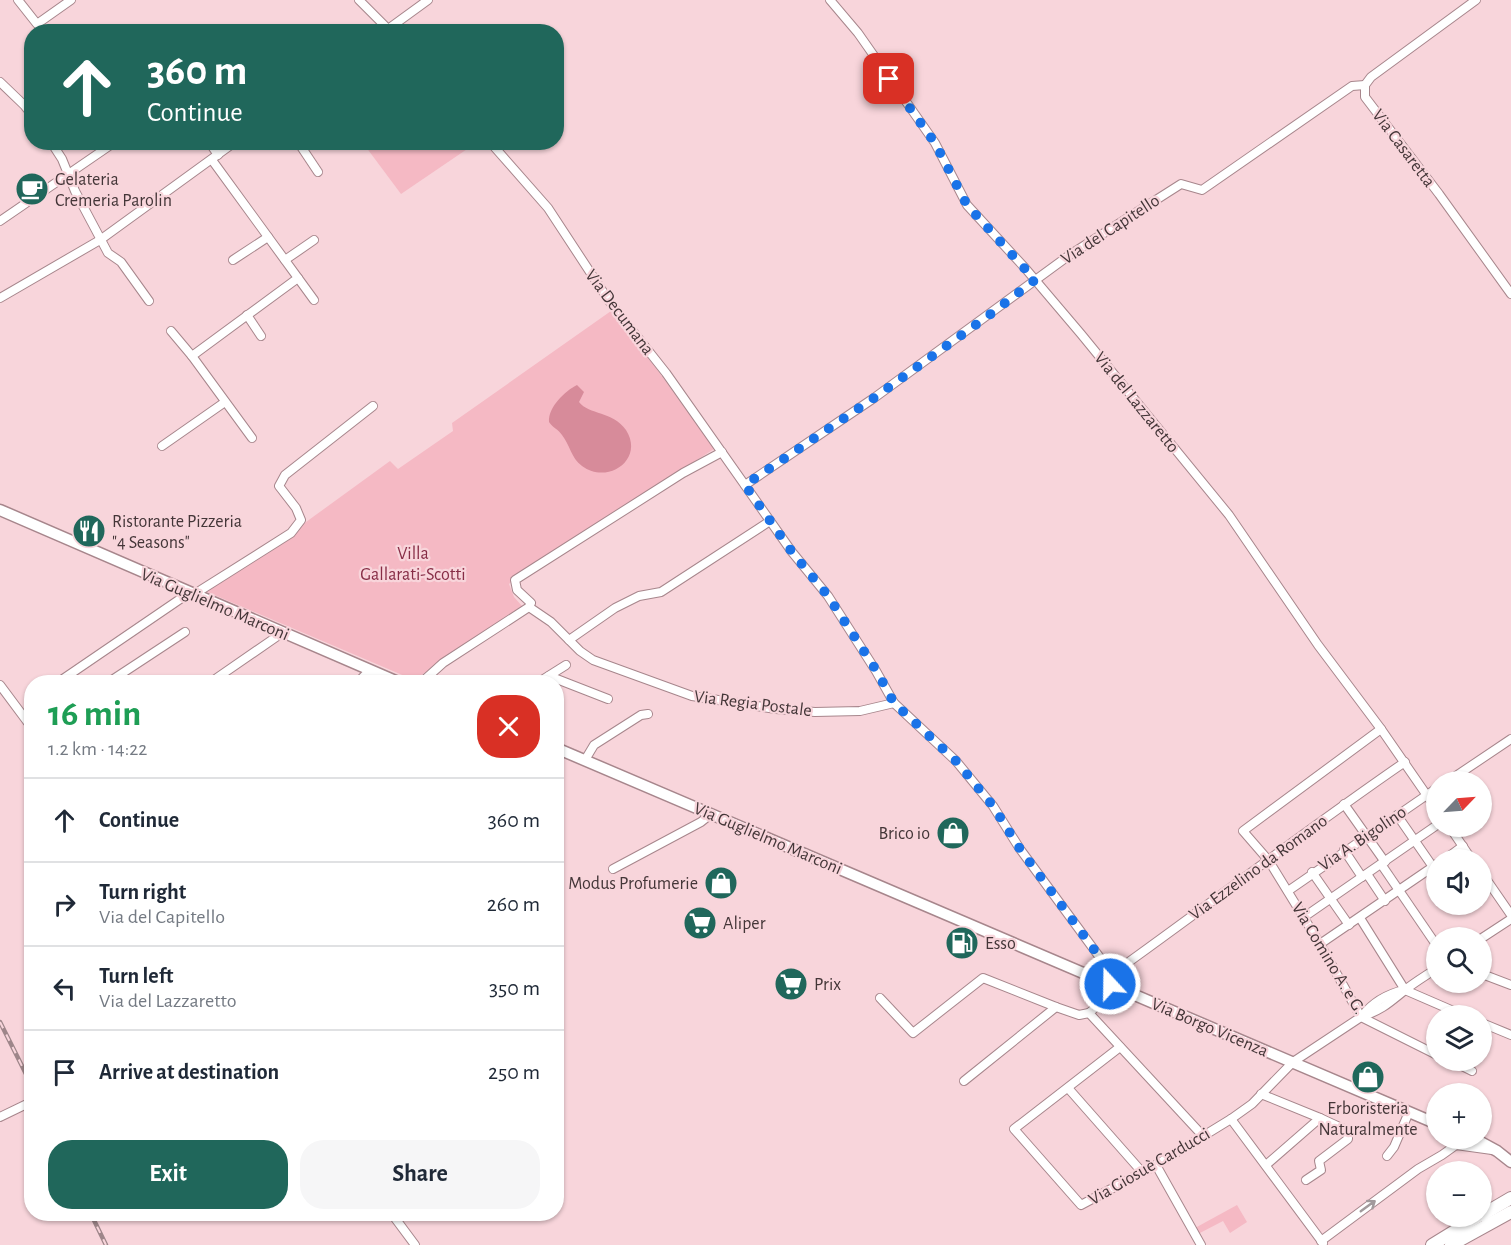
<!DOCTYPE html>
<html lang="en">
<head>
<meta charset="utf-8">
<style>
	body { margin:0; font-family:"Alegreya Sans",sans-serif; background:#f6f6f7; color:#1f2937; height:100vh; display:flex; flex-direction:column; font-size:22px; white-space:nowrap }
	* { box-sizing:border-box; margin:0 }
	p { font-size:20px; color:#747a83 }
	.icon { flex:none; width:33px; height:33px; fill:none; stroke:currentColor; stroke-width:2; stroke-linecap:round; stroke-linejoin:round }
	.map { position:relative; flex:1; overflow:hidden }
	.panel { position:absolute; left:24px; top:675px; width:540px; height:546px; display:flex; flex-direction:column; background:#fff; border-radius:24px; box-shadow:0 2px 4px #0004 }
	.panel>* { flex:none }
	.guide { position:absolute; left:24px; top:24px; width:540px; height:126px; border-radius:24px; box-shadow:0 2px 4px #0004; background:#20675b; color:#fff; overflow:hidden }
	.needle { width:39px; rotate:65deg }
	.fabs { position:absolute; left:1426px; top:771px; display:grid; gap:12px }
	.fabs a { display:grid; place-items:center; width:66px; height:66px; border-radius:50%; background:#fff; box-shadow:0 2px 4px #0004; font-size:30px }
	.pin { position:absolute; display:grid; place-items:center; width:51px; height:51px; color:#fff; margin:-26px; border-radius:12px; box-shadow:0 3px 9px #0006 }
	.me { position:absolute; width:66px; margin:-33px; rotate:339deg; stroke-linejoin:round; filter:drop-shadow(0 0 4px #0008) }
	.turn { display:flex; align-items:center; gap:21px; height:126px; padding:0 24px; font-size:27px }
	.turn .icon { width:78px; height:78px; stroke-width:2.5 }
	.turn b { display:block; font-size:42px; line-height:51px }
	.round { display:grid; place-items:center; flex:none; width:63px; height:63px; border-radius:24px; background:#f6f6f7 }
	.head { display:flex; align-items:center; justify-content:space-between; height:102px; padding:0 24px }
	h1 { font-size:36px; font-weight:600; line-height:45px; color:#1e9e55 }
	.button { display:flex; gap:12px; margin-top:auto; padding:12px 24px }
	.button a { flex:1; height:69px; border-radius:24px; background:#20675b; color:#fff; font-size:24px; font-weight:600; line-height:69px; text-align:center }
	.button a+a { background:#f6f6f7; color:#1f2937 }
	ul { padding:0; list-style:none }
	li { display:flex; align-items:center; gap:18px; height:84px; padding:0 24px; border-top:2px solid #e0e1e3 }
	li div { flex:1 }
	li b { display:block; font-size:22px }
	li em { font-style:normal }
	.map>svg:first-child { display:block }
	.green { fill:#f5b9c4 }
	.water { fill:#d78b9a }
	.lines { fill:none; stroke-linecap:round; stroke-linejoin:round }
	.street-casing { stroke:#a7868c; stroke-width:10 }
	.secondary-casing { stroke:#a7868c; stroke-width:13 }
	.primary-casing { stroke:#a7868c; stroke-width:14 }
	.street { stroke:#fff; stroke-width:8 }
	.secondary { stroke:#fff; stroke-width:10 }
	.primary { stroke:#fff; stroke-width:12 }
	.rail-casing { stroke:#9e868a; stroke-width:4.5 }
	.rail { stroke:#f8d5db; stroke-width:2; stroke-dasharray:7; stroke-linecap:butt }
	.oneway { stroke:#a29a9c }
	.route { stroke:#1a73e8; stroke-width:10; stroke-dasharray:0 18 }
	.labels { text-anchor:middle; stroke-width:4.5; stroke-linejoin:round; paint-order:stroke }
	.street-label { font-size:18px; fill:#443638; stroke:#f8d5db }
	.poi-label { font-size:18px; fill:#443638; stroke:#f8d5db; text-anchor:start }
	.park-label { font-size:18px; fill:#872d46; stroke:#f8d5db }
</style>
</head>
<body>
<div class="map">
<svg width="1511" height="1245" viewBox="0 0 1511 1245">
	<rect width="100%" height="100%" fill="#f8d5db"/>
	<!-- green -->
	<g class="green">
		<polygon points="363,143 476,143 401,194"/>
		<polygon points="611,311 659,372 714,449 520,573 509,584 514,597 522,606 414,680 205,591 295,530 390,461 398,469 453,431 452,423"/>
		<polygon points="1237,1205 1247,1222 1230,1233 1223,1221 1198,1234 1195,1228"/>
	</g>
	<!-- water -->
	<path class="water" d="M577,385L584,392L579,402C589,415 613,411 626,430C645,460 607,485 582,466C571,458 570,445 562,435C558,429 553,428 549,422C548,407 565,391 577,385Z"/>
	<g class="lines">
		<!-- street casing -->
		<g class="street-casing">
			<g id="street">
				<polyline points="18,0 37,24 71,0"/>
				<polyline points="359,0 390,31"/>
				<polyline points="830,0 858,33 935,143 967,205 1025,268 1081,334 1229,515 1318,645 1381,729 1437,810"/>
				<polyline points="1476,0 1371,77 1365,85 1365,97 1439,194 1511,294"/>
				<polyline points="131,32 132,32"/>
				<polyline points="384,32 428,0"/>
				<polyline points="0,82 24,105 32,115"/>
				<polyline points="51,142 62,159 75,191 108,253 121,262 149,301"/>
				<polyline points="209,142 218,155"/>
				<polyline points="298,142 318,172"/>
				<polyline points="490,142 548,208 609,301 666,373 792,552 828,596 876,671 894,703 956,761 993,806 1020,849 1112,974 1110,984"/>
				<polyline points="212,160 298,278 192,356 252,438"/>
				<polyline points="0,221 115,142"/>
				<polyline points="233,260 268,237"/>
				<polyline points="285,260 314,240"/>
				<polyline points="298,278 314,300"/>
				<polyline points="0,298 100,240 235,142"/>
				<polyline points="247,315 261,336"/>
				<polyline points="171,331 192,356"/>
				<polyline points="162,446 225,402"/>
				<polyline points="745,485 874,398 1071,254 1181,184 1202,190 1352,86 1365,85"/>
				<polyline points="193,595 291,533 301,520 296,508 279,486 285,475 373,406"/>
				<polyline points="529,607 551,622 580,651 593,660 692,696 776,709 815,712 860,711 894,703"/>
				<polyline points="569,640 615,608 639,596 661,592 770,521"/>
				<polyline points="549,676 608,699"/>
				<polyline points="63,679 189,593"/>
				<polyline points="109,682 185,632"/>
				<polyline points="211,682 282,633"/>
				<polyline points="358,682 370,670"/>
				<polyline points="422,682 443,663 529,607 531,603 517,590 515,580 683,473 722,452"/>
				<polyline points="539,682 566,665"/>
				<polyline points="0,685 32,728"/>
				<polyline points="1381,729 1243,831 1269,861 1320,944 1361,1017 1437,1055"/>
				<polyline points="585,760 594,745 641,715 648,714"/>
				<polyline points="1447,782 1511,739"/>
				<polyline points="1344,804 1385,862"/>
				<polyline points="1397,815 1433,867"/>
				<polyline points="1449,826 1472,860"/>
				<polyline points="1344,850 1362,877"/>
				<polyline points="1444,860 1463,846"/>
				<polyline points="1381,864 1437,946"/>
				<polyline points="613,869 701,822 711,814"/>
				<polyline points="1312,872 1349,925"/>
				<polyline points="1482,873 1511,915"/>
				<polyline points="1367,874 1385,901"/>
				<polyline points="1288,891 1437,788"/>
				<polyline points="1304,917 1437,825"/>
				<polyline points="1360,918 1405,990 1465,1016"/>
				<polyline points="1482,938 1511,919"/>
				<polyline points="1320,944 1437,864"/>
				<path d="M1112,974C1210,904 1306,830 1405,762"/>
				<polyline points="1482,974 1511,985"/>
				<polyline points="1118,988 1089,1013 1203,1136"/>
				<polyline points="880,998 913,1033 983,978 1056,1007 1079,1015 1089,1013"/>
				<path d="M1362,1016C1373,1002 1387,994 1404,990"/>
				<polyline points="1482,1023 1511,1035"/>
				<path d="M1120,1047L1014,1129L1081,1205L1156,1165L1231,1119L1252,1104L1293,1062L1361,1017C1382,1010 1389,1003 1405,990C1415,982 1427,975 1437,968"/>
				<polyline points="1450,1060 1472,1071"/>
				<polyline points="964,1081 1056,1007"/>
				<polyline points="1068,1088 1142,1172"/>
				<polyline points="1261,1094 1320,1118 1266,1165"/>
				<polyline points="0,1117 31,1102"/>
				<polyline points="1231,1119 1323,1243"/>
				<polyline points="1387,1156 1394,1147 1409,1112"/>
				<polyline points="1156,1165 1201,1245"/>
				<polyline points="1306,1180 1321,1170 1319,1161 1348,1139 1348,1131 1320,1118"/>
				<polyline points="392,1214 415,1245"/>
				<polyline points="1321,1241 1418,1169 1442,1155 1456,1145 1492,1150"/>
			</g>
		</g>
		<!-- secondary casing -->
		<g class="secondary-casing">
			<g id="secondary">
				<polyline points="0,510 398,682"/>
				<polyline points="556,748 1437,1124"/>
				<polyline points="1473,1138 1497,1151 1511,1162"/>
			</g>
		</g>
		<!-- primary casing -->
		<g class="primary-casing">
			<g id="primary">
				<polyline points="1482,1215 1511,1198"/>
				<polyline points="1432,1245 1479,1216"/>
				<polyline points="1451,1245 1511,1212"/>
			</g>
		</g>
		<!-- street -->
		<use href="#street" class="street"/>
		<!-- secondary -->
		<use href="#secondary" class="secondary"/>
		<!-- primary -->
		<use href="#primary" class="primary"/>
		<!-- rail casing -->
		<g class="rail-casing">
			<g id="rail">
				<polyline points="0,1022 32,1086"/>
				<polyline points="91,1214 106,1245"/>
			</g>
		</g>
		<!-- rail -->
		<use href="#rail" class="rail"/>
	</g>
	<!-- one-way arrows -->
	<defs><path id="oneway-shaft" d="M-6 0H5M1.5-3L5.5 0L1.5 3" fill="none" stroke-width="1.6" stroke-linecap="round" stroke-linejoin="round" transform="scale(1.5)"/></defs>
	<use class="oneway" href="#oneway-shaft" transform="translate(1368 1206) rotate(-36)"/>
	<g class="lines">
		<!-- route -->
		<polyline class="route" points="889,79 935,143 967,205 1035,280 988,316 874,398 745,485 792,552 828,596 876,670 894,703 956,761 993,806 1020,849 1112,974 1110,984"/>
	</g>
	<!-- icons -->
	<defs>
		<g id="cafe-disc" transform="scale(1.725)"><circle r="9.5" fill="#20675b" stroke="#f8d5db"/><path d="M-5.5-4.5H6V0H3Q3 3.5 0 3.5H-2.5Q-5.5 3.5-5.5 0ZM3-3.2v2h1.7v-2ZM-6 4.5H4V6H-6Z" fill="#fff"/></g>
		<g id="restaurant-disc" transform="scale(1.725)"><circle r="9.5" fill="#20675b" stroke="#f8d5db"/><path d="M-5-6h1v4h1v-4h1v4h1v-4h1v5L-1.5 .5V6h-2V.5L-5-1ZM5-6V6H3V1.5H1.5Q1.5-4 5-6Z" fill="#fff"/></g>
		<g id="shop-disc" transform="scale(1.725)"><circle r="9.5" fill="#20675b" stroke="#f8d5db"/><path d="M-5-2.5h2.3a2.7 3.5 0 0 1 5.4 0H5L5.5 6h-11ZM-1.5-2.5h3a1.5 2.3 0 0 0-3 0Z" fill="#fff"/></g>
		<g id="supermarket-disc" transform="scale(1.725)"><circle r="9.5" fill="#20675b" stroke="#f8d5db"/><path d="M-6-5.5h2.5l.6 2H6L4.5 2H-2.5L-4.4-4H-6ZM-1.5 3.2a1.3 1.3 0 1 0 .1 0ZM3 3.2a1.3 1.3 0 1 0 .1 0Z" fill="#fff"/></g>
		<g id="fuel-disc" transform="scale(1.725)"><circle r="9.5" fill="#20675b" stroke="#f8d5db"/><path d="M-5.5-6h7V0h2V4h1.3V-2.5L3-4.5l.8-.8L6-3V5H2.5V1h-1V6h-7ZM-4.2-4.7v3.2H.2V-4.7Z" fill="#fff"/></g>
	</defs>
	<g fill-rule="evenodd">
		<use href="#cafe-disc" x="32" y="189"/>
		<use href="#restaurant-disc" x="89" y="531"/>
		<use href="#shop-disc" x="953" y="833"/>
		<use href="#shop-disc" x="721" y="883"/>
		<use href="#supermarket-disc" x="700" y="923"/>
		<use href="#fuel-disc" x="962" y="943"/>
		<use href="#supermarket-disc" x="791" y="984"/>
		<use href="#shop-disc" x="1368" y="1077"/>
	</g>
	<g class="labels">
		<!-- street labels -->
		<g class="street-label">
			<text transform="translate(1404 148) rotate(53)" y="6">Via Casaretta</text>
			<text transform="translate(1110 229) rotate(-33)" y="6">Via del Capitello</text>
			<text transform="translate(620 312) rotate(53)" y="6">Via Decumana</text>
			<text transform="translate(1137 402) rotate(51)" y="6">Via del Lazzaretto</text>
			<text transform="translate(215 604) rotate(23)" y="6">Via Guglielmo Marconi</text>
			<text transform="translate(753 703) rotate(7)" y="6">Via Regia Postale</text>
			<text transform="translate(768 838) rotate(23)" y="6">Via Guglielmo Marconi</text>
			<text transform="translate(1362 838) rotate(-34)" y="6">Via A. Bigolino</text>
			<text transform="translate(1258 867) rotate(-36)" y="6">Via Ezzelino da Romano</text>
			<text transform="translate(1329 958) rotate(59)" y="6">Via Comino A. e G.</text>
			<text transform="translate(1210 1027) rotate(23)" y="6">Via Borgo Vicenza</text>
			<text transform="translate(1149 1166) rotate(-30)" y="6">Via Giosuè Carducci</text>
		</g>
		<!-- poi labels -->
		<g class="poi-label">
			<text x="55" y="185">Gelateria<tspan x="55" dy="21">Cremeria Parolin</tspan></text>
			<text x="112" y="527">Ristorante Pizzeria<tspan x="112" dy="21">"4 Seasons"</tspan></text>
			<text x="930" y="839" text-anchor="end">Brico io</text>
			<text x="698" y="889" text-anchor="end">Modus Profumerie</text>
			<text x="723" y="929">Aliper</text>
			<text x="985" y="949">Esso</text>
			<text x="814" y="990">Prix</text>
			<text x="1368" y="1114" text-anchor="middle">Erboristeria<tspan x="1368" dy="21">Naturalmente</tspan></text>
		</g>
		<!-- park labels -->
		<g class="park-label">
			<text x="413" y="559">Villa<tspan x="413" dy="21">Gallarati-Scotti</tspan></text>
		</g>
	</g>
</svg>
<div class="fabs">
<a><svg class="needle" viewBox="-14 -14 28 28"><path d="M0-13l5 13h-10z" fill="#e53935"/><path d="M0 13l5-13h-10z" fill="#747a83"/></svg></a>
<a><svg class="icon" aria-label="sound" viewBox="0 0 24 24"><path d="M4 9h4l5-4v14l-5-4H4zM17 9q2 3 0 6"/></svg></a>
<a><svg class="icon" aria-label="search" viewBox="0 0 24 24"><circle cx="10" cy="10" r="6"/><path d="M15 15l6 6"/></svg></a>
<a><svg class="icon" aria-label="layers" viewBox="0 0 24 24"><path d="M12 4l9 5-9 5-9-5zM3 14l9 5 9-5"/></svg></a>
<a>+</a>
<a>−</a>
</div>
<div class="pin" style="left:889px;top:79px;background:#d93025"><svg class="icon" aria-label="arrive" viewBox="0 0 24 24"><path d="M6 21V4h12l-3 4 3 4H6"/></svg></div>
<svg class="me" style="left:1110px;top:984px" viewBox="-20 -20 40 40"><circle r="17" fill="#1a73e8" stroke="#fff" stroke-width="3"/><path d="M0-11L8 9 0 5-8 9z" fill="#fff"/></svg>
<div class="guide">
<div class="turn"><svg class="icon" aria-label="ahead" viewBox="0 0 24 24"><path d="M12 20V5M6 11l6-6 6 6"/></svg><div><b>360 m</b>Continue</div></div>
</div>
<section class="panel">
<div class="head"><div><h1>16 min</h1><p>1.2 km · 14:22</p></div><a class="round" style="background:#d93025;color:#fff"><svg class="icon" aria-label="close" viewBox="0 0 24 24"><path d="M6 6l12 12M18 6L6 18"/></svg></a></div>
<ul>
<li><svg class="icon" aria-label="ahead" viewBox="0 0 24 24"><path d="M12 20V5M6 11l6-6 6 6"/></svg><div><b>Continue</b></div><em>360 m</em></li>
<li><svg class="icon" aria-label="right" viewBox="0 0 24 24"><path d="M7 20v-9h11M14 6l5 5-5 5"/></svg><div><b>Turn right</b><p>Via del Capitello</p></div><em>260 m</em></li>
<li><svg class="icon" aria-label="left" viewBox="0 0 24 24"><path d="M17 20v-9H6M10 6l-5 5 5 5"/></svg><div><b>Turn left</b><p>Via del Lazzaretto</p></div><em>350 m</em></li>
<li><svg class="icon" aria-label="arrive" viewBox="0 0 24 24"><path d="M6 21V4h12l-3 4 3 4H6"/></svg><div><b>Arrive at destination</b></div><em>250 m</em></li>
</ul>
<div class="button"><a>Exit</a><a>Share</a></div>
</section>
</div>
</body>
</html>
